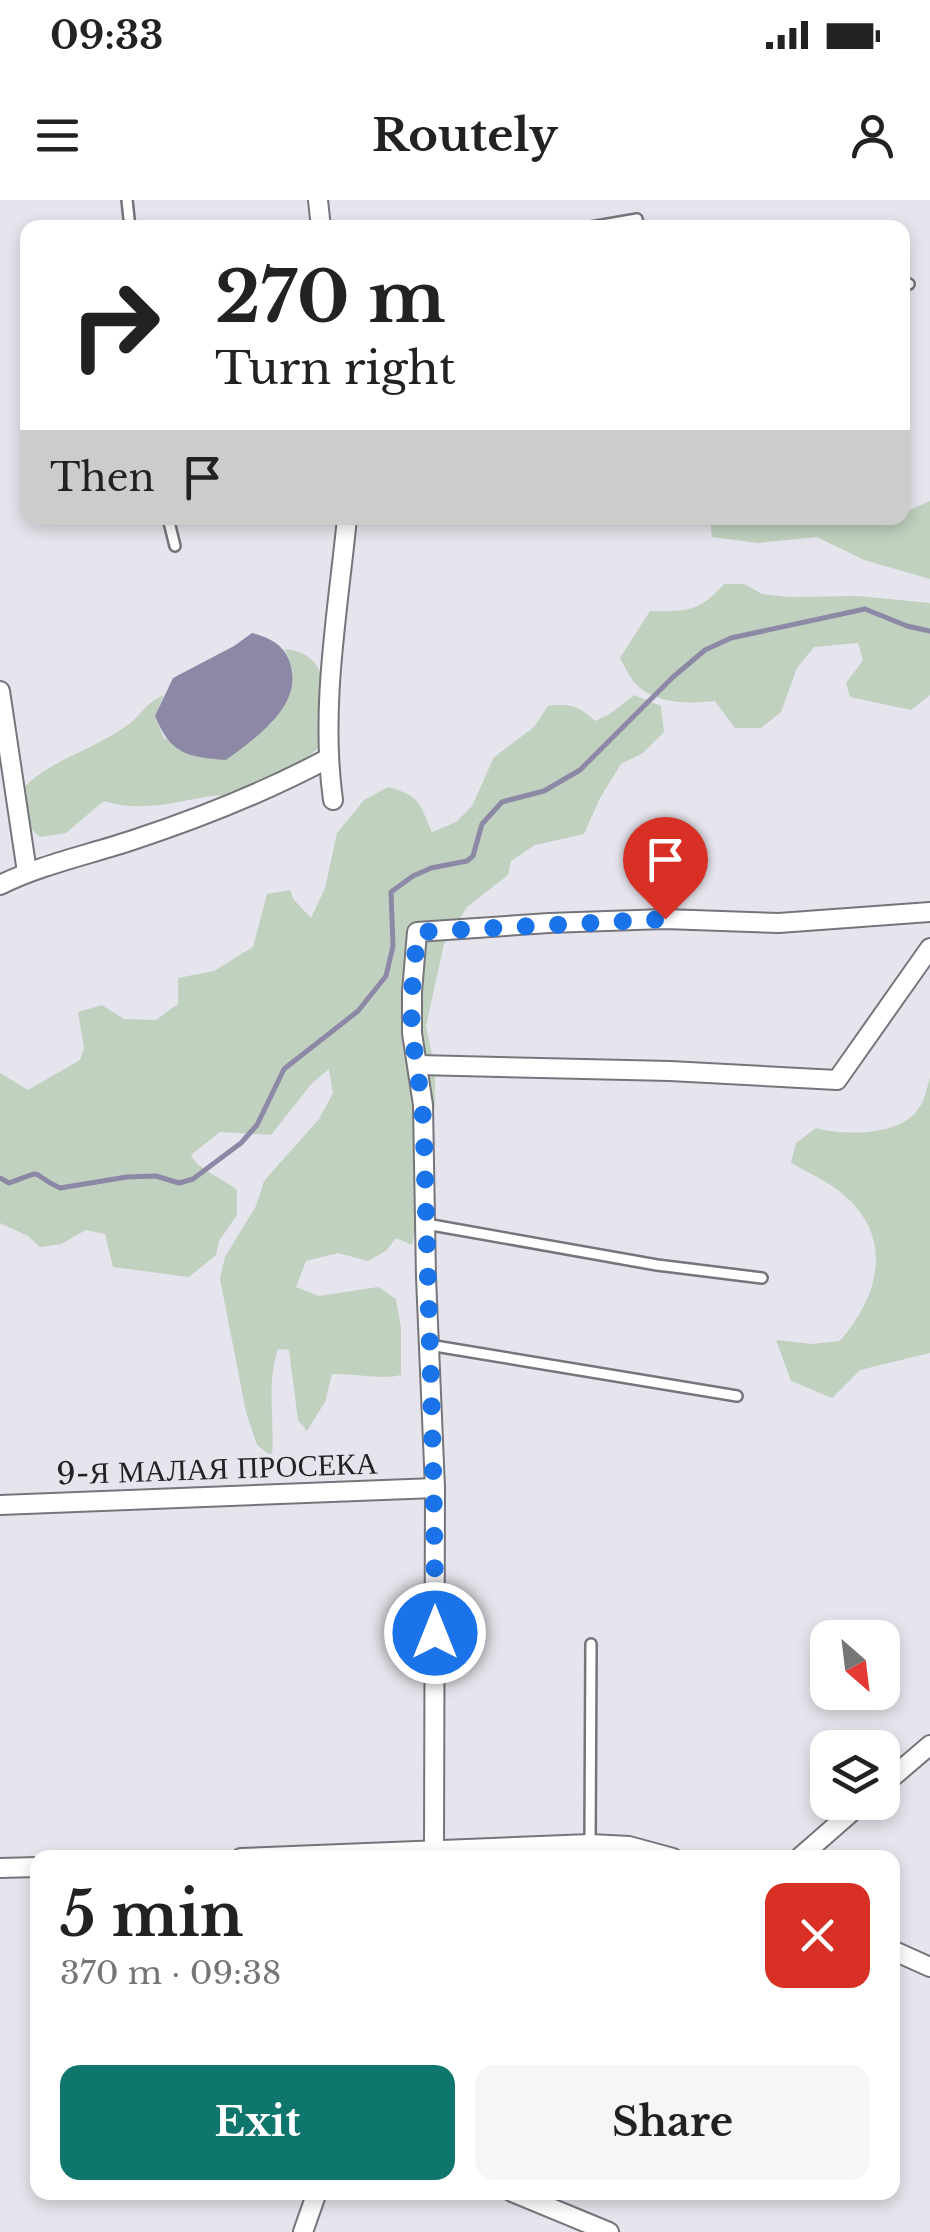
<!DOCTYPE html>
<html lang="en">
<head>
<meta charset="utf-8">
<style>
	body { margin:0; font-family:"Libre Baskerville",serif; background:#f6f6f6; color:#222; height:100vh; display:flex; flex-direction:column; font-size:38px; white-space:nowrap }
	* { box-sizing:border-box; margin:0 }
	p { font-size:32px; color:#767676 }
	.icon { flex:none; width:55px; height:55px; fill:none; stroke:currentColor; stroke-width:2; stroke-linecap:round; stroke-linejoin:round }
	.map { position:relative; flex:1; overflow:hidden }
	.sheet { position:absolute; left:30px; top:1650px; width:870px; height:350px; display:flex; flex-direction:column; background:#fff; border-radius:20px; box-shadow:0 5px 15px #0003 }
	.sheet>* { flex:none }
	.banner { position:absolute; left:20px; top:20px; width:890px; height:305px; border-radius:20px; box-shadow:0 5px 15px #0003; background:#fff; color:#222; overflow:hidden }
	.needle { width:65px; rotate:152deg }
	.controls { position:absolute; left:810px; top:1420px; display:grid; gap:20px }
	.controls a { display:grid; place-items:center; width:90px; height:90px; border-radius:20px; background:#fff; box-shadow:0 5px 15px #0003; font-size:50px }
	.pin { position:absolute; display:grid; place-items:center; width:85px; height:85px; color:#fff; margin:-102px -42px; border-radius:50% 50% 50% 0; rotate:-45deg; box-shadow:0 0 10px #0007 }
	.pin .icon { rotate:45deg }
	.me { position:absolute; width:110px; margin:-55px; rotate:0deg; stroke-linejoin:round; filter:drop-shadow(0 0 8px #0008) }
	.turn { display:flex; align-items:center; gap:35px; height:210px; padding:0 30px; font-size:45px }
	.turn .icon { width:130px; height:130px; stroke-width:2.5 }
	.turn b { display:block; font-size:70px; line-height:85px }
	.then { display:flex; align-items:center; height:95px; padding:0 30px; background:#0003; gap:20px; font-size:38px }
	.round { display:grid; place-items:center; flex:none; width:105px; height:105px; border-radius:20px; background:#f6f6f6 }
	.summary { display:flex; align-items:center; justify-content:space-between; height:170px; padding:0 30px }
	h1 { font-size:60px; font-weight:800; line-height:75px }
	.cta { display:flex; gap:20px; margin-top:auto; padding:20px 30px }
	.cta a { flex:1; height:115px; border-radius:20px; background:#0f766e; color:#fff; font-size:40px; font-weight:800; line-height:115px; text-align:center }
	.cta a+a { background:#f6f6f6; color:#222 }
	.status { display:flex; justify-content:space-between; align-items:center; height:70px; padding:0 50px; background:#fff; direction:ltr }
	.status svg { height:28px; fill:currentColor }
	header { display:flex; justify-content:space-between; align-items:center; height:130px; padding:0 30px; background:#fff; font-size:45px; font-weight:800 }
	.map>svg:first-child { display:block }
	.green { fill:#c1d1bf }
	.water { fill:#8d88a6 }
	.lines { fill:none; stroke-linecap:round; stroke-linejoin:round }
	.stream { stroke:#8d88a6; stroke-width:5 }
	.service-casing { stroke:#76757c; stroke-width:14 }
	.minor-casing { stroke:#76757c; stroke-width:22 }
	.service { stroke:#fff; stroke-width:9 }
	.minor { stroke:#fff; stroke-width:18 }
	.route { stroke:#1a73e8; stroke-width:18; stroke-dasharray:0 32.4 }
	.labels { text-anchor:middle; stroke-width:8; stroke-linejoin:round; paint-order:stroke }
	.street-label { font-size:30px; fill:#222124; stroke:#e6e5ed }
</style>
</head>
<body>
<div class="status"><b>09:33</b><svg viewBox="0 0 49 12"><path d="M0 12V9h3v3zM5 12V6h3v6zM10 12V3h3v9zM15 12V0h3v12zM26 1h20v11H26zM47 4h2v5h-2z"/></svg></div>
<header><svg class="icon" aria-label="menu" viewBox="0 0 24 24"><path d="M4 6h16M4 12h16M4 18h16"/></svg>Routely<svg class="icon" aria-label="person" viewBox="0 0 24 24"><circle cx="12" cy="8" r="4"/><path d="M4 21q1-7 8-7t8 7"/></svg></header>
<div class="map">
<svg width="930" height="2032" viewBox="0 0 930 2032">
	<rect width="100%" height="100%" fill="#e6e5ed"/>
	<!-- green -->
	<g class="green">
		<polygon points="930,301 930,379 864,360 817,337 758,343 712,337 710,318 856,318 878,321 902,318 903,313"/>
		<path d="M724,384H744L762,394L789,397L858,396L930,403V495L911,510L850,497L846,483L863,460L858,443L814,447L797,468L781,512L761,528H735L715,501C690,504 657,504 638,486C630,479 625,467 620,458L650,411C687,411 698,413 724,384Z"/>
		<path d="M285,449C337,455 322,503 323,544C300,565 266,585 235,594C228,596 219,595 212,596C174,602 141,613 104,601L66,633L40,637L21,619V590C52,558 95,550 129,524C144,513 142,505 164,495L155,517L164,538L226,560L272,523L293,472Z"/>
		<path d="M634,495L661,506L664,532L643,553L621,564L600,598L584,634L535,645L511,661L508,675L467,707L444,744L426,826L435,869V903L425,980L412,1045L396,1038L386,1051L368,1061L338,1053L306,1061L296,1087L319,1096L378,1087L396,1099L401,1128V1175C382,1180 355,1173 332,1174L325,1202L307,1231L298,1220L289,1150L278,1149C266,1186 275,1220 272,1257L257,1245L246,1212L220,1079L225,1057L256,1006L264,981L319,919L333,893L329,869L312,883L271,935L220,932L191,955C199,971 223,978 237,990V1015L219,1041L216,1055L189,1077L113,1067L105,1034L86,1030L61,1044L40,1047L28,1036L0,1023V873L28,890L80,860L84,848L78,812L102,805L124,819L156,820L178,804V778L214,771L253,747L267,694L290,690L294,700L311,718L325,688L337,633L364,600L388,587C421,596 419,603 432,632L456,622L472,606L494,557L534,527L548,506C569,503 580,506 595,521L610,514Z"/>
		<path d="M930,878V1153L860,1170L832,1198L791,1181L776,1140L812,1144L840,1141C881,1093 895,1035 839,991C825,980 807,972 791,963L796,943L816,928C844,936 902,936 919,908C925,900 927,887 930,878Z"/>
	</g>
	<!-- water -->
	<path class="water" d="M252,433C268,437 283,444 289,460C306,504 257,537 226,560C188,557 171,555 155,516L173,478L234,446Z"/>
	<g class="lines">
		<!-- stream -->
		<path class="stream" d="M0,978L9,983C48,969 26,972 60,988L127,977L156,976L179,983L193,979L241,943L257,925L284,869L358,811L386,776L393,746L391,692L413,676L431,668L467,661L473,656L482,624L502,602L544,591L580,570L673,477L705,450L731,438L865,409L907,426L930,431"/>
		<!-- service casing -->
		<g class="service-casing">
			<g id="service">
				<polyline points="127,0 130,28"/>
				<polyline points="585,28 637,19 639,28"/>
				<polyline points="902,86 909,84"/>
				<polyline points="168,318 175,346"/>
				<polyline points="426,1024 657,1065 762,1078"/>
				<polyline points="429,1145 737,1196"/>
				<polyline points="590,1644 591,1444"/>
			</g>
		</g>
		<!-- minor casing -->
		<g class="minor-casing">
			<g id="minor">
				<polyline points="318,0 321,28"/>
				<polyline points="0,491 27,672"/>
				<path d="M333,600C320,507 338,411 347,318"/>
				<path d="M0,685C43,664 88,655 133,640C200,618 265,592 327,559"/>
				<polyline points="418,865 670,871 837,880 930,748"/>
				<polyline points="0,1305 435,1288"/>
				<polyline points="882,1586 930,1545"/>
				<polyline points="241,1658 590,1644 629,1646 673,1658"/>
				<polyline points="432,1658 434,1649 435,1288 426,1077 423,905 412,833 412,792 417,732 549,723 665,719 779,723 930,712"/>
				<polyline points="799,1658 863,1602"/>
				<polyline points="0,1668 38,1667"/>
				<polyline points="892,1750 930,1767"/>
				<polyline points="512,1992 609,2032"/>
				<polyline points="303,2032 317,1992"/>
			</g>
		</g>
		<!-- service -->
		<use href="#service" class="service"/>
		<!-- minor -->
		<use href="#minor" class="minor"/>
	</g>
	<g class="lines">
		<!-- route -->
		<path class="route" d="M435,1433C435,1267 428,1102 424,937C423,901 416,867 412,831C410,798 414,765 418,732L665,719"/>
	</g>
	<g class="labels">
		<!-- street labels -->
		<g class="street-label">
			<text transform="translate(217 1269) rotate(-2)" y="10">9-Я МАЛАЯ ПРОСЕКА</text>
		</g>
	</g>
</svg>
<div class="controls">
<a><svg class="needle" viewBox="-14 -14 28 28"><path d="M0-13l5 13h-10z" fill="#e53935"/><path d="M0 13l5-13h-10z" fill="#767676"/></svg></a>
<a><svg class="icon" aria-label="layers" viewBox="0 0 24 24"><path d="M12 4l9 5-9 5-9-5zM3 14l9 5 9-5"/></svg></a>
</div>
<div class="pin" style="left:665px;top:719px;background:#d93025"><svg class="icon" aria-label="arrive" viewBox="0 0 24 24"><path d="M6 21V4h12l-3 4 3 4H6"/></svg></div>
<svg class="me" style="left:435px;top:1433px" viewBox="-20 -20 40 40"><circle r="17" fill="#1a73e8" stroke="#fff" stroke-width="3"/><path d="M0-11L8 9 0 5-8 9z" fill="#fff"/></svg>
<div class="banner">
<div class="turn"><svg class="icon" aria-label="right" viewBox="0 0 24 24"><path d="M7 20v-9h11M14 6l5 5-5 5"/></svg><div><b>270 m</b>Turn right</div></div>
<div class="then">Then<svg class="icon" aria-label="arrive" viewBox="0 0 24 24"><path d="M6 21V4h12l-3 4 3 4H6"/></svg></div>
</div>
<section class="sheet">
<div class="summary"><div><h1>5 min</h1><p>370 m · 09:38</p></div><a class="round" style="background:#d93025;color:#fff"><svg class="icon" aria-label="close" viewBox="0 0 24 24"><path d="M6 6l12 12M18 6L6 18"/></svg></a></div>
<div class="cta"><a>Exit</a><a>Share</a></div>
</section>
</div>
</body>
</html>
